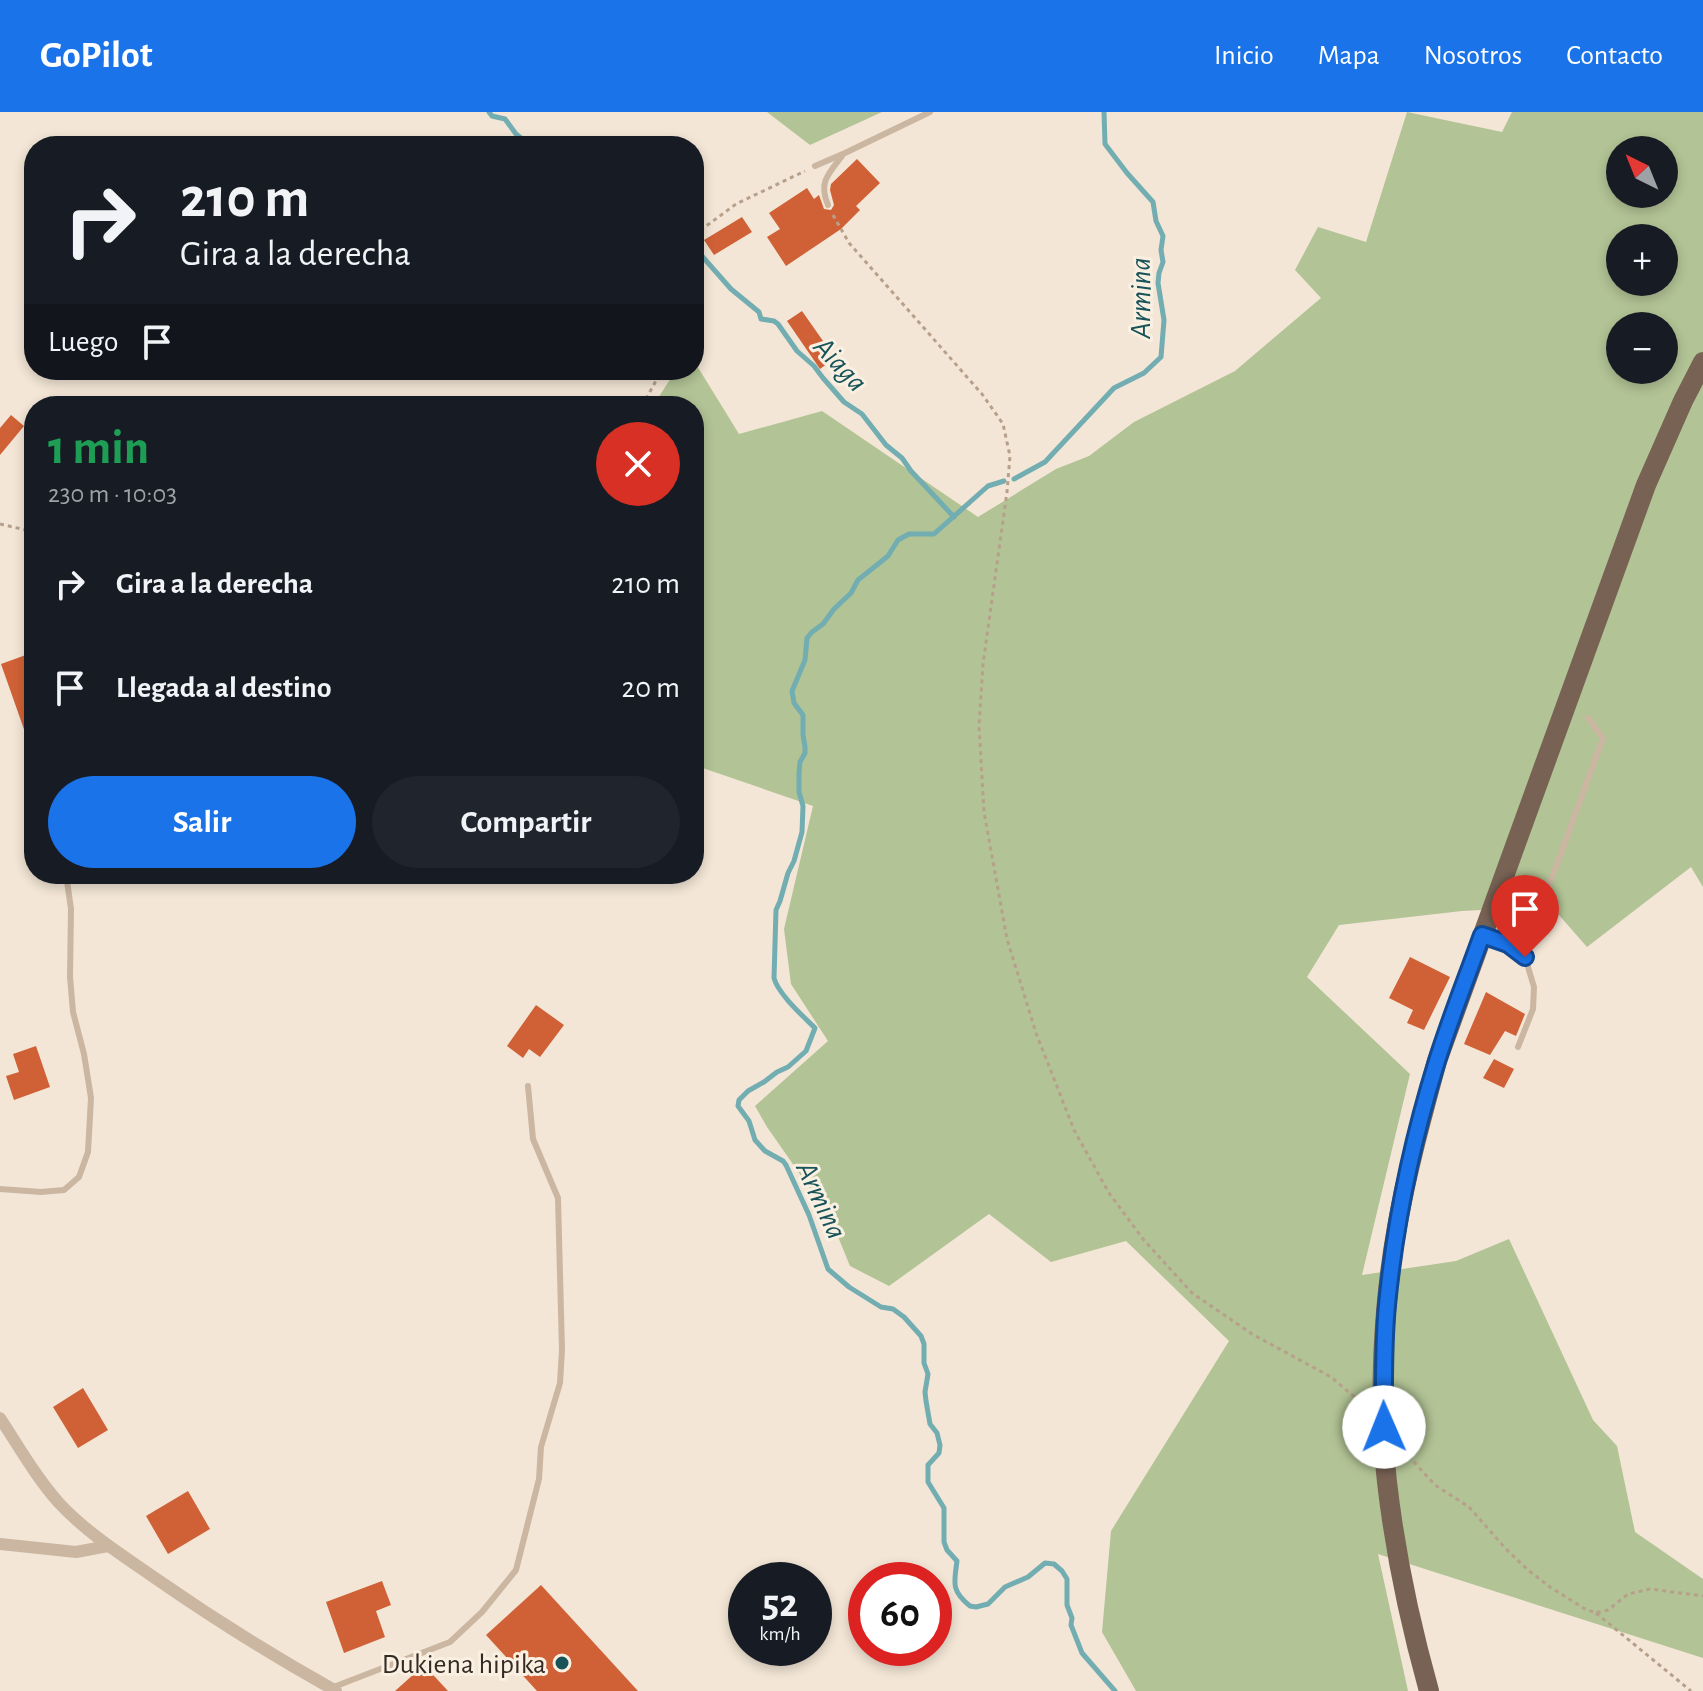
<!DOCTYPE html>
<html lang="es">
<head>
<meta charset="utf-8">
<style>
	body { margin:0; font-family:"Alegreya Sans",sans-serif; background:#20242c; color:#f1f3f6; height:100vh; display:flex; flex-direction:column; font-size:30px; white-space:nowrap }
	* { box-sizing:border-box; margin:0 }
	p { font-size:26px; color:#9ea1a6 }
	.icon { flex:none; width:44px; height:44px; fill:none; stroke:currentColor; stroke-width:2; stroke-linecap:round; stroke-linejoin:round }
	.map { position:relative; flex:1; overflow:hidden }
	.side { position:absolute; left:24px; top:284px; width:680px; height:488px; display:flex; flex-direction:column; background:#171b24; border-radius:32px; box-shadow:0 4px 12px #0003 }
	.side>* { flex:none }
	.guide { position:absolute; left:24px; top:24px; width:680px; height:244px; border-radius:32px; box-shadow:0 4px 12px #0003; background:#171b24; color:#f1f3f6; overflow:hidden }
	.needle { width:52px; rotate:317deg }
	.controls { position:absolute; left:1606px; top:24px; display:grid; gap:16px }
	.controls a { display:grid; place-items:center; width:72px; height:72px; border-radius:50%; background:#171b24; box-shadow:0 4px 12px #0003; font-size:40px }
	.speed { position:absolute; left:728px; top:1450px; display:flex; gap:16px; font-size:40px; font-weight:700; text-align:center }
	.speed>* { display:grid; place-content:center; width:104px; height:104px; border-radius:50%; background:#171b24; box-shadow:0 4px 12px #0003; line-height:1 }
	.speed small { font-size:20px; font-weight:400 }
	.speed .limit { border:12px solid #d22; background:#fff; color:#111 }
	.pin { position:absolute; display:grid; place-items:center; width:68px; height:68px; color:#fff; margin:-82px -34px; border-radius:50% 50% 50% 0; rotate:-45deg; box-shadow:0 0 8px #0007 }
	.pin .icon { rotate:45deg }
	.me { position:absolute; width:88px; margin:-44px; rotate:359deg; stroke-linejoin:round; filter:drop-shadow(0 0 6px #0008) }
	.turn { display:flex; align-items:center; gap:28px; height:168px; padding:0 24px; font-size:36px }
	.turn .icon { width:104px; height:104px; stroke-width:2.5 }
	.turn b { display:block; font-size:56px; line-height:68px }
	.then { display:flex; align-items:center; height:76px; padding:0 24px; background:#0003; gap:16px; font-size:30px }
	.round { display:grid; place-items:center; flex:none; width:84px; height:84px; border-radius:42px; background:#20242c }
	.summary { display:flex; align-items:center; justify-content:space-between; height:136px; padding:0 24px }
	h1 { font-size:48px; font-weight:700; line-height:60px; color:#1e9e55 }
	.primary-button { display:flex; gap:16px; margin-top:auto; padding:16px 24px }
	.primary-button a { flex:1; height:92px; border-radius:48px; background:#1a73e8; color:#fff; font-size:32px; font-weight:700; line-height:92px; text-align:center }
	.primary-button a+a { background:#20242c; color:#f1f3f6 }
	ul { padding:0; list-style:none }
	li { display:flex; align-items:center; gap:24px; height:104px; padding:0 24px }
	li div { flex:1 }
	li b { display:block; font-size:30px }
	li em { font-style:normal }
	header { display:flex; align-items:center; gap:48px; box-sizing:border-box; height:112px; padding:0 40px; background:#1a73e8; color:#fff }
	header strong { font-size:38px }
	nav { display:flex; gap:44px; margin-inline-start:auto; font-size:28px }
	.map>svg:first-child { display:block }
	.green { fill:#b2c395; fill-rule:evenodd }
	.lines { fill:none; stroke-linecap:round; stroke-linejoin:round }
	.stream { stroke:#72adb2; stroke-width:5 }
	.building { fill:#d06136 }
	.path { stroke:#b7a08b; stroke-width:3; stroke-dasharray:4 4; stroke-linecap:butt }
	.service { stroke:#cbb6a1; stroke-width:6 }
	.minor { stroke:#cbb6a1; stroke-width:12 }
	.primary { stroke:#786254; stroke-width:20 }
	.route-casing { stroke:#114b97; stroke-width:20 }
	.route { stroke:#1a73e8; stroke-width:14 }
	.poi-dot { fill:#175359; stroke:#faf0e2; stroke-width:3 }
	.labels { text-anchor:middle; stroke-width:6; stroke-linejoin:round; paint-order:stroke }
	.poi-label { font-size:28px; fill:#352a24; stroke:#faf0e2; text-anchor:end }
	.water-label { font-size:30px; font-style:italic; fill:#175359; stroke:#faf0e2 }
</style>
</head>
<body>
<header>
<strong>GoPilot</strong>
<nav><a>Inicio</a><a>Mapa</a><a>Nosotros</a><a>Contacto</a></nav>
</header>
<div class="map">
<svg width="1703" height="1579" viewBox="0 0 1703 1579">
	<rect width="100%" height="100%" fill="#f3e6d6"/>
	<!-- green -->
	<g class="green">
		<polygon points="767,0 882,0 810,33"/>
		<path d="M1407,0L1502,20L1512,0H1703V775L1691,755L1587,835L1551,794L1462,799L1339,813L1307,865L1410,962L1362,1163L1456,1149L1509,1127L1593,1308L1617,1334L1635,1420L1703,1467V1546L1378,1442L1408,1579H1136L1102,1520L1111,1419L1229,1229L1126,1129L1051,1150L989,1102L889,1174L850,1154L830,1105L767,1015L755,994L828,929L791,872L784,817L813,694L694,653V294H653L676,258H694V249L739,322L822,299L978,405L1056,357L1089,344L1134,310L1235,259L1321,186L1295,158L1318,115L1366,130ZM1620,38H1664V82H1620ZM1620,126H1664V170H1620ZM1620,214H1664V258H1620Z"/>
	</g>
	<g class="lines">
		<!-- stream -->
		<g class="stream">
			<polyline points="489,0 492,4 505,7 516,22 531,34"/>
			<polyline points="694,135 731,177 759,200 761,207 774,209 778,212 797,239 814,254 823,266 844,290 862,302 886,333 902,346 911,359 954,405"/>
			<polyline points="1014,367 1045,350 1114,276 1144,261 1161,245 1164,208 1158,171 1159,161 1163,150 1161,138 1163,124 1156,109 1153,90 1127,61 1105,32 1104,0"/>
			<path d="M1004,369L988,374L934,422H909L898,428L888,444L858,468L851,481L834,497L823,512L812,520L807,526L805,548L792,579L794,591L803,603V623L805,635V641L800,650L799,661V680L803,694L802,720L794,749L788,761L780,789L776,798L774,866C778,882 804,905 815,916L806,939L788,955L777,960L764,970L748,979L739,988L738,994L749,1009L755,1028L765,1039L783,1049L786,1053L809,1103L828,1157L849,1175L881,1195L893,1197L904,1205L921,1224L924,1232V1251L928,1262L925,1280L926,1289L930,1312L937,1321L940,1333L939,1341L928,1353V1370L944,1396V1430L947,1438L957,1449C954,1471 951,1479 970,1494L976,1495L988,1492L1005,1475L1028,1465L1045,1451L1054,1452L1062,1459L1067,1467V1493L1072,1506L1071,1513L1082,1541L1115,1579"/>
		</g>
	</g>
	<!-- building -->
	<g class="building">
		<polygon points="857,47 880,71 856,94 860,98 841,117 786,154 767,125 780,117 769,101 807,76 814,87 819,83 824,97 831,98 834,93 830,78 831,72"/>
		<polygon points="742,105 752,120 714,143 704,128"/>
		<polygon points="802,199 835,246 820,257 787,209"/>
		<polygon points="11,303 24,314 0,343 0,316"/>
		<polygon points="34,540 34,639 32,640 1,552"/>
		<polygon points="1410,845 1450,865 1424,918 1407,911 1413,898 1389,886"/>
		<polygon points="1486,880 1525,902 1516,924 1505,919 1490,943 1464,932"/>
		<polygon points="536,893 564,913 540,945 529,937 523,946 507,934"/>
		<polygon points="36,934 50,975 14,988 6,964 19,960 13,942"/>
		<polygon points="1494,947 1514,957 1504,976 1483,966"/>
		<polygon points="83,1276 108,1318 78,1336 53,1295"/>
		<polygon points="188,1379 210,1417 168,1442 146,1404"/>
		<polygon points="382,1469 391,1493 376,1499 385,1525 344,1541 326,1490"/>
		<polygon points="541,1473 638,1579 537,1579 486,1523"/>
		<polygon points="424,1553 448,1579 395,1579"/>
	</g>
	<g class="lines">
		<!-- path -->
		<g class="path">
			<polyline points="833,103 849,131 982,282 1003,312 1010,344 1007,380 983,552 979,614 984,700 1007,827 1036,921 1074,1018 1109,1081 1143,1127 1192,1181 1252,1222 1331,1265 1364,1293"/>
			<polyline points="694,123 736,92 805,59"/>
			<polyline points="642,294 662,258"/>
			<polyline points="0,412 34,420"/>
			<polyline points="1403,1338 1435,1373 1469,1395 1505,1436 1528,1458 1550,1475 1585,1497 1596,1501 1608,1498 1628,1482 1650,1477 1703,1484"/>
			<polyline points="1596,1501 1691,1579"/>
		</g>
		<!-- service -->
		<g class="service">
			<polyline points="815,54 845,41 930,0"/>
			<path d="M828,93C818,70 829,61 842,44"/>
			<polyline points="1485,825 1508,832 1525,845 1534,875 1533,897 1518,935"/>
			<polyline points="1511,834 1529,813 1553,763 1603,626 1588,606"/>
			<polyline points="0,1077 41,1080 64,1078 79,1065 88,1040 91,986 84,942 73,900 70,865 71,797 66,762"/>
			<polyline points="331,1576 450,1530 482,1500 516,1458 539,1367 541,1335 560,1271 562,1238 558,1086 533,1027 528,974"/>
		</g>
		<!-- minor -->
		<g class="minor">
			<path d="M0,1306C19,1335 36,1365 59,1391C87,1421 122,1443 155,1466C214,1507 273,1544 336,1579"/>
			<polyline points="0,1432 76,1440 108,1434"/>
		</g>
		<!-- primary -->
		<path class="primary" d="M1429,1579C1410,1511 1395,1440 1387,1370C1378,1291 1383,1193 1397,1115C1407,1059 1422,1004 1437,949L1646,373L1683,289L1703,250"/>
	</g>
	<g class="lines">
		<!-- route casing -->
		<g class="route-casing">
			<path id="route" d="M1384,1315C1384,1274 1383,1234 1387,1193C1395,1111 1412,1029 1437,949C1450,907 1467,865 1482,823L1508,832L1525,845"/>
		</g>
		<!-- route -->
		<use href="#route" class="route"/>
	</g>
	<!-- markers -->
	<circle class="poi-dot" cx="562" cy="1551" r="8"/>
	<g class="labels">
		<!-- poi labels -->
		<g class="poi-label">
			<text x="546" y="1561">Dukiena hipika</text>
		</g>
		<!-- water labels -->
		<g class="water-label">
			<text transform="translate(1140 186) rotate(-90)" y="10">Armina</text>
			<text transform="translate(841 252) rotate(47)" y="10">Aiaga</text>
			<text transform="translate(822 1088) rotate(65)" y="10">Armina</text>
		</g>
	</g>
</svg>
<div class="controls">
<a><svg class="needle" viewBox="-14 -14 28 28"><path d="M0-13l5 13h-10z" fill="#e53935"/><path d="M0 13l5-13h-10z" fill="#9ea1a6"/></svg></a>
<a>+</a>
<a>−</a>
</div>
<div class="speed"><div>52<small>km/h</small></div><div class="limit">60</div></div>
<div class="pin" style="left:1525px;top:845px;background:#d93025"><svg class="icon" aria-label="arrive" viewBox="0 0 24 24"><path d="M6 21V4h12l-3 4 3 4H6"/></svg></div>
<svg class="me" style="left:1384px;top:1315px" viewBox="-20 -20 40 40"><circle r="19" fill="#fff"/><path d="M0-13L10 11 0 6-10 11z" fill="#1a73e8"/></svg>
<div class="guide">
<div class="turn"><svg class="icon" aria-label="right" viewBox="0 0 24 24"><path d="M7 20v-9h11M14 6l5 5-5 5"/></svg><div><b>210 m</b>Gira a la derecha</div></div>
<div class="then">Luego<svg class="icon" aria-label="arrive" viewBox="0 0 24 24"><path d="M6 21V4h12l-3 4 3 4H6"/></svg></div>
</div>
<section class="side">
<div class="summary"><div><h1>1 min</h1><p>230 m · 10:03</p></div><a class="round" style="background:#d93025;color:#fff"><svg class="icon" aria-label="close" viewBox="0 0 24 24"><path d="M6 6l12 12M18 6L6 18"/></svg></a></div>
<ul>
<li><svg class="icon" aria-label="right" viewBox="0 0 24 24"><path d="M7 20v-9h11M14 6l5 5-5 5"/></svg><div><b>Gira a la derecha</b></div><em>210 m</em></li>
<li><svg class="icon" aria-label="arrive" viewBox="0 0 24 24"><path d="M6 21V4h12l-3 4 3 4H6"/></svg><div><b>Llegada al destino</b></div><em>20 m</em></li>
</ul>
<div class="primary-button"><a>Salir</a><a>Compartir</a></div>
</section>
</div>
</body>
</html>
